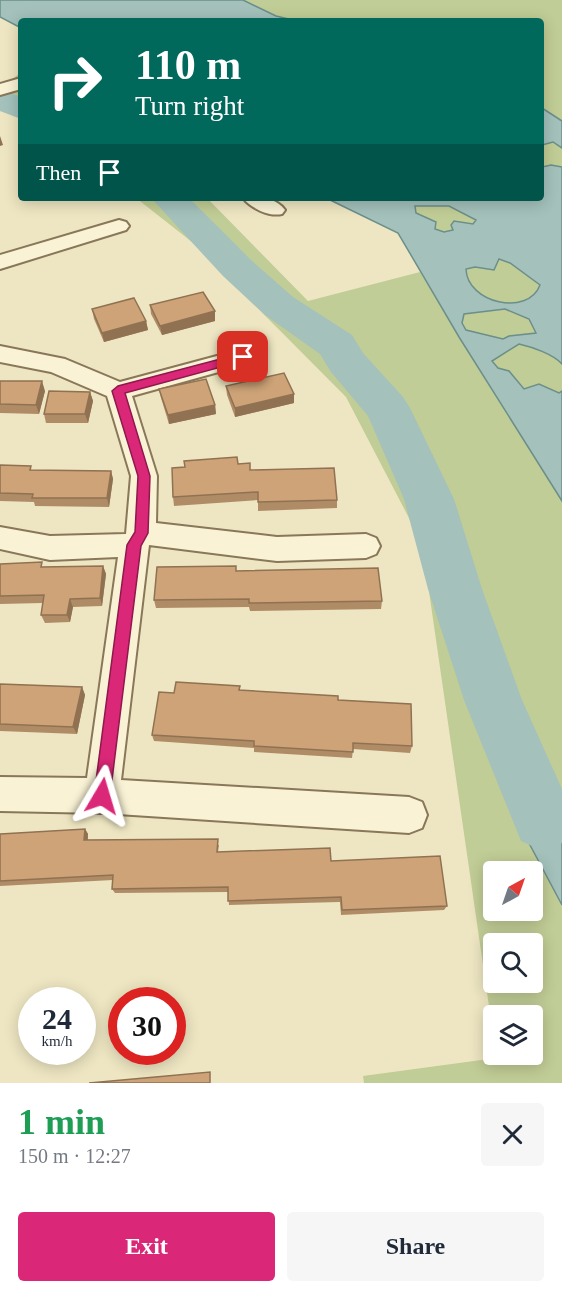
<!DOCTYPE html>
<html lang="en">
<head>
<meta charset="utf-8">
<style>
	body { margin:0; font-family:Georgia,serif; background:#f6f6f7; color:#1f2937; height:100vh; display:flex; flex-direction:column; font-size:22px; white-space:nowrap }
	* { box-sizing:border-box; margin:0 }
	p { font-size:20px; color:#747a83 }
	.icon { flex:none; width:33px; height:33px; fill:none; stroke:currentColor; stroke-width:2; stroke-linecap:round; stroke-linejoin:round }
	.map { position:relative; height:1083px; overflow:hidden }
	.panel { display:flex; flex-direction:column; background:#fff; flex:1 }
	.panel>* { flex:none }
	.guide { position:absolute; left:18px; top:18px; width:526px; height:183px; border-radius:6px; box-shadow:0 3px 15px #0003; background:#00695c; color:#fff; overflow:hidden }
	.needle { width:39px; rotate:40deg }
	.tools { position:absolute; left:483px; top:861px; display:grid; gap:12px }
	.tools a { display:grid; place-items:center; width:60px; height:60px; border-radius:6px; background:#fff; box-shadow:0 3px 15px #0003; font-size:30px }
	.speed { position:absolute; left:18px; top:987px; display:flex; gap:12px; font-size:30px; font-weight:700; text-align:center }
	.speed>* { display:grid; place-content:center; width:78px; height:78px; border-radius:50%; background:#fff; box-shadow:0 3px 15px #0003; line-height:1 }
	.speed small { font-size:15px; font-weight:400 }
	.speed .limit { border:9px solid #d22; background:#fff; color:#111 }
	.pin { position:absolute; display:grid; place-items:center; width:51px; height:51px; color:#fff; margin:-26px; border-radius:12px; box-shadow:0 3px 9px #0006 }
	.me { position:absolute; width:66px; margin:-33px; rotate:7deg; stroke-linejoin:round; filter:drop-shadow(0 0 4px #0008) }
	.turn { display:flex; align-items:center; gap:21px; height:126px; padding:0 18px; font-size:27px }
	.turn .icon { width:78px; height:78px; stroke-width:2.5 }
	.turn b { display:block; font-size:42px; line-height:51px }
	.then { display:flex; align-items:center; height:57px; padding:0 18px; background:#0003; gap:12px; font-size:22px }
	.round { display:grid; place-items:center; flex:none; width:63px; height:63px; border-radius:6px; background:#f6f6f7 }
	.head { display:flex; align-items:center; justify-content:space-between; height:102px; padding:0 18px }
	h1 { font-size:36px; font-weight:700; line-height:45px; color:#1e9e55 }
	.action { display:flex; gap:12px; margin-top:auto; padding:12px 18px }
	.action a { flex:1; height:69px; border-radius:6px; background:#db2777; color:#fff; font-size:24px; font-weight:700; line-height:69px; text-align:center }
	.action a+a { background:#f6f6f7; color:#1f2937 }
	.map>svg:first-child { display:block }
	.green { fill:#c1cd96; fill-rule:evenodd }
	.water { fill:#a4c1bb; stroke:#6b8f8a; stroke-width:1.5; fill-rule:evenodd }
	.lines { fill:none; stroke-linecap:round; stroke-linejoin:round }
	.river { fill:#a4c1bb; fill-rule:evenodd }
	.minor-casing { stroke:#897759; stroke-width:4 }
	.minor { fill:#f9f2d5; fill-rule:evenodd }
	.wall { fill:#b08c66 }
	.shaded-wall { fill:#907253 }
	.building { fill:#cda377; stroke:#907253; stroke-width:1.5 }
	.route { fill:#db2777; stroke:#8e194d; stroke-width:1.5 }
</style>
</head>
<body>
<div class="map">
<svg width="562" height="1083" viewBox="0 0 562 1083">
	<rect width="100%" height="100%" fill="#eee6c2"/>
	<!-- green -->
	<g class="green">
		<polygon points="243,0 562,0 562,121 542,108 542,21 297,21 276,16"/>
		<polygon points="21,72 21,78 10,81 21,84 21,118 0,106 0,84 9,82"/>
		<polygon points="553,142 562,148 562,167 551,165 542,167 542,145"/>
		<path d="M136,198H207L308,301L420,272L562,501V814L543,819L522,830L562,905V1083H364L363,1076L496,1058V1055L532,1054V1016H494L493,1034L422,543L346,397L192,242ZM494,872H532V910H494ZM494,944H532V982H494Z"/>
		<polygon points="415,206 449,206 477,220 473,224 454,221 453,230 444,232 435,229 436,222 416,213"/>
		<path d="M498,259L510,263L541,285C526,317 468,303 465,269L496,263Z"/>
		<polygon points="505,309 529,319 537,333 509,336 503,339 466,330 462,323 464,314"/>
		<path d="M519,344C532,347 553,354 562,364V391L559,393L539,384L524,389L509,371L498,368L492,361Z"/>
	</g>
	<!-- water -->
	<g class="water">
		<polygon points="0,0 243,0 276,16 297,21 21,21 21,28 0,17"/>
		<polygon points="542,108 562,121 562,148 553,142 542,145"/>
		<path d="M551,165L562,167V364C553,354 532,347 519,344L492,361L498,368L509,371L524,389L539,384L559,393L562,391V501L459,337L398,233L326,198H542V167ZM415,206H449L476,220L473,224L454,221L451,225L453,230L444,232L435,229L436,222L416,213ZM499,259L510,263L540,285C528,317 467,303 466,269L475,267L494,270ZM505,309L529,319L536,333L509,336L503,339L466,330L462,323L464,314Z"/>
		<polygon points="562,814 562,905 522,830 543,819"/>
	</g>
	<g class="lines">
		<!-- river -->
		<g class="river">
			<polygon points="0,89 21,97 21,119 0,111"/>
			<polygon points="151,198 189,198 251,260 293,297 352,335 363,353 403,397 410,408 454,499 482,589 522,700 562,789 562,843 543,851 521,841 464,700 428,589 404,499 368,416 331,372 320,354 265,315 223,276"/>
		</g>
		<!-- minor casing -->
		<g class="minor-casing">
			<g id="minor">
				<polygon points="21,78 21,89 0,95 0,84"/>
				<path d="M243,198C258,198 275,196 285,210L282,214C269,217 251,208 243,198Z"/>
				<polygon points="119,220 126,222 129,226 126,230 0,269 0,255"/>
				<polygon points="0,346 65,359 120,382 243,349 251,351 255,357 251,363 132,396 157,476 156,523 277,537 366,534 376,538 380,546 376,554 366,558 277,561 149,545 121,780 409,797 422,802 427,815 422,828 409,833 102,813 0,811 0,777 87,778 118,557 50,560 0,549 0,527 50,536 126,534 131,476 107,396 51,372 0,362"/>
			</g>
		</g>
		<!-- minor -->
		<use href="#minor" class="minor"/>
	</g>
	<!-- wall -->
	<g class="wall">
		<polygon points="150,305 215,311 215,321 162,335 151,314"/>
		<polygon points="92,309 146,321 148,330 104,342 94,319"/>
		<polygon points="0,381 45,391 39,414 0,413"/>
		<polygon points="226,386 294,403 235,417 227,395"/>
		<polygon points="159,389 215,405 216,414 169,424 161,398"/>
		<polygon points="90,392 93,401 88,423 46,423 44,414"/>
		<polygon points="238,464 250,470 337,500 337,508 258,511 258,500 174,506 173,497"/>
		<polygon points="0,465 33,470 111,471 113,479 109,507 35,506 34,502 0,501"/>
		<polygon points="0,564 44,567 103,566 106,574 102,606 73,607 70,622 45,623 41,615 43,603 0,604"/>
		<polygon points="237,571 382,601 381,609 250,611 249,607 156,608 154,600"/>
		<polygon points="0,684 82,687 85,695 77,734 0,731"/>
		<polygon points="240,686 240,690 338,700 412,746 410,753 353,749 352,758 254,752 254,748 154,741 152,735"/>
		<polygon points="85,829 88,834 88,840 219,845 218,852 331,861 447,906 444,910 341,915 340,902 229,905 228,892 115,893 112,889 113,880 0,886 0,834"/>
	</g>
	<!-- shaded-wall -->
	<g class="shaded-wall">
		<polygon points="0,136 3,145 0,146"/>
		<polygon points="215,311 215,321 162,335 160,326"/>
		<polygon points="146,321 148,330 104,342 102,333"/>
		<polygon points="42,381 45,391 39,414 36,405"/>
		<polygon points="90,392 93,401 88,423 85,414"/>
		<polygon points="294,394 294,403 235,417 235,408"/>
		<polygon points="215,405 216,414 169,424 168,415"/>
		<polygon points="111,471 113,479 109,507 107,498"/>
		<polygon points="103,566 106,574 102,606 100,598"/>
		<polygon points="70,599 73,607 70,622 67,615"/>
		<polygon points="82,687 85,695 77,734 73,727"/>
		<polygon points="85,829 88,834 87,846 84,840"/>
	</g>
	<!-- building -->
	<g class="building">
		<polygon points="203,292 215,311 160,326 150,305"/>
		<polygon points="134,298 146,321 102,333 92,309"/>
		<polygon points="284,373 294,394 235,408 226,386"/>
		<polygon points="206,379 215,405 168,415 159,389"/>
		<polygon points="0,381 42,381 36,405 0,404"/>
		<polygon points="49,391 90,392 85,414 44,414"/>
		<polygon points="237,457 238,464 250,463 250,470 334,468 337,500 258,502 258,492 173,497 172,468 185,467 184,461"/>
		<polygon points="0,465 31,466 30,470 111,471 107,498 32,498 33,494 0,493"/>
		<polygon points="42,562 41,567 103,566 100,598 70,599 67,615 41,615 44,595 0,596 0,564"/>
		<polygon points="236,566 236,571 378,568 382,601 249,603 249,599 154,600 157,567"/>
		<polygon points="176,682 240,686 239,690 338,696 338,700 411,704 412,746 353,743 353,752 254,746 254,741 152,735 159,692 174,693"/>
		<polygon points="0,684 82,687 73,727 0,724"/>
		<polygon points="85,829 84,840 218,839 217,852 330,848 331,861 440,856 447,906 342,910 341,897 228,901 228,887 112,889 113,875 0,881 0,834"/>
		<polygon points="210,1072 210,1083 89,1083"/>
	</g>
	<!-- route -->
	<polygon class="route" points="243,353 248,357 247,360 125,393 150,476 148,533 141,546 110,796 108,802 102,804 96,802 94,796 127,545 135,532 138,476 112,391 118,386"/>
</svg>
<div class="tools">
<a><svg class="needle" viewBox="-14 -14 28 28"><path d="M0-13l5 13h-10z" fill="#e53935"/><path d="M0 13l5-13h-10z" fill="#747a83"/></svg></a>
<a><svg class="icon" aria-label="search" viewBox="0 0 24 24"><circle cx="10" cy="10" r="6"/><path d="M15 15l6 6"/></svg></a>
<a><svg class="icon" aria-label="layers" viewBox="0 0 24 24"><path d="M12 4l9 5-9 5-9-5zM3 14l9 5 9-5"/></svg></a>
</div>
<div class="speed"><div>24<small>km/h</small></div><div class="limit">30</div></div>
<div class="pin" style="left:243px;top:357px;background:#d93025"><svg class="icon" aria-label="arrive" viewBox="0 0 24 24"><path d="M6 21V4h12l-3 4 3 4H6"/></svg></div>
<svg class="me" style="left:102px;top:796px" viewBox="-20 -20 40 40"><path d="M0-17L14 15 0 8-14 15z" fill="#db2777" stroke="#fff" stroke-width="4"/></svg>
<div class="guide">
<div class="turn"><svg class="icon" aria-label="right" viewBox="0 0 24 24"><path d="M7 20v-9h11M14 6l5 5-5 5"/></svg><div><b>110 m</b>Turn right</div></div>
<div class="then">Then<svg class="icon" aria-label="arrive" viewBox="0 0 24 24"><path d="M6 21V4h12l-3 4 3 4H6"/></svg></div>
</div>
</div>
<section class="panel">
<div class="head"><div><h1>1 min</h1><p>150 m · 12:27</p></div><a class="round"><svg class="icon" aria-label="close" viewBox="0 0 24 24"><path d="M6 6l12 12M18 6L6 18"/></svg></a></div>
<div class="action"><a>Exit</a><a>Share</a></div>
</section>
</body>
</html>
